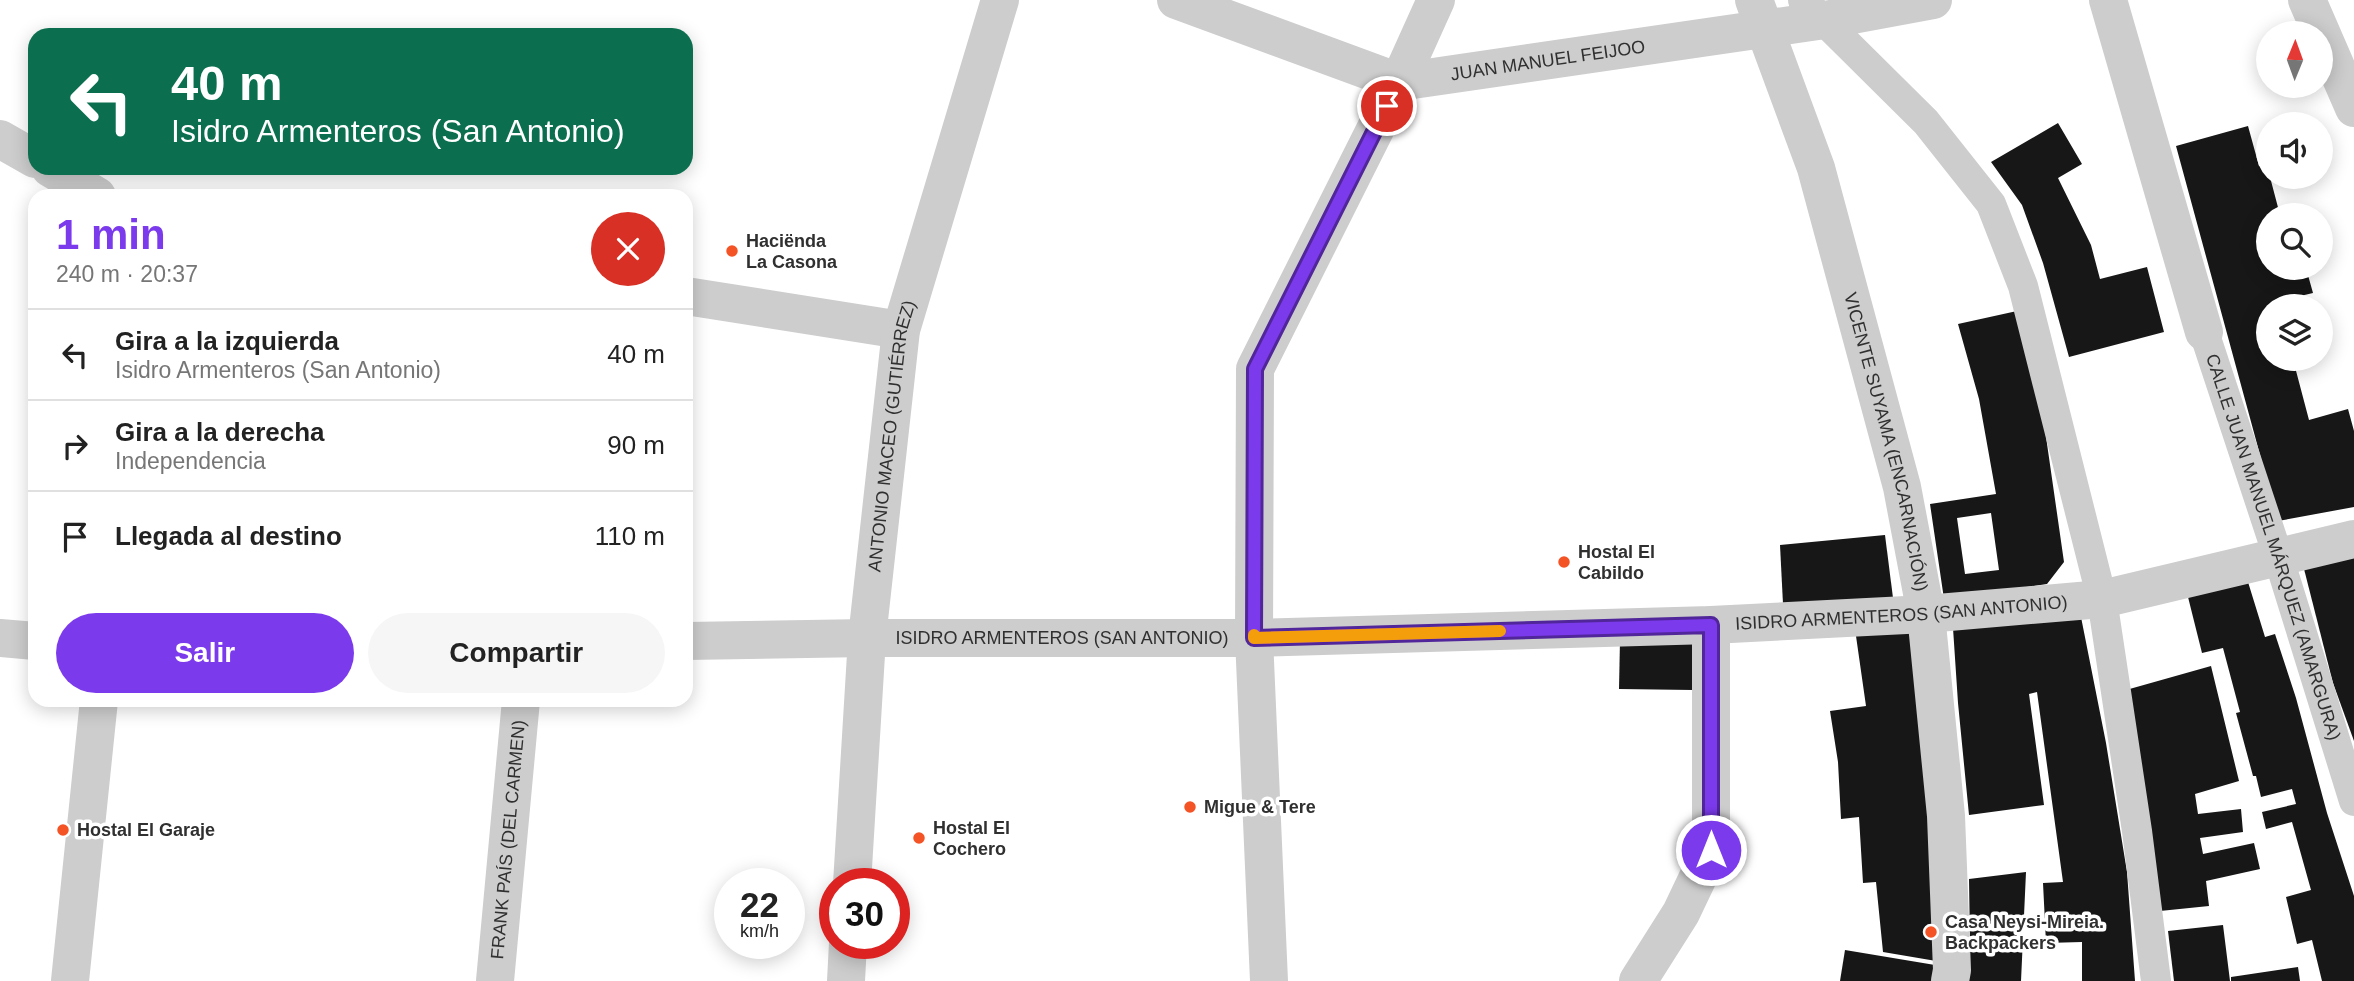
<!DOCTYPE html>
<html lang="es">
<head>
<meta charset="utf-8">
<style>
	body { margin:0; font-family:Helvetica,sans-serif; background:#f6f6f6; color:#222; height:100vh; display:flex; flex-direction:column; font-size:26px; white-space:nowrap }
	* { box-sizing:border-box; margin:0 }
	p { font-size:23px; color:#767676 }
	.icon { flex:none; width:38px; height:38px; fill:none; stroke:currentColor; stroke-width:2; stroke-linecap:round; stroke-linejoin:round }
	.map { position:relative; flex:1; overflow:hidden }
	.side { position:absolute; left:28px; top:189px; width:665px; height:518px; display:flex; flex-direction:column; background:#fff; border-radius:21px; box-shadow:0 4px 18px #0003 }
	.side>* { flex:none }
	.guide { position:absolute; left:28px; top:28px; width:665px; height:147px; border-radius:21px; box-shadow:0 4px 18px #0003; background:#0b6e4f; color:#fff; overflow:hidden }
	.needle { width:46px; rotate:1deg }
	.fabs { position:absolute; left:2256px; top:21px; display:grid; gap:14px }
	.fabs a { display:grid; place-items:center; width:77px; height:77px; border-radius:50%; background:#fff; box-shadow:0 4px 18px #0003; font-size:35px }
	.speed { position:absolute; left:714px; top:868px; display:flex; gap:14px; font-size:35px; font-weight:700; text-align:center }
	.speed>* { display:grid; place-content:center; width:91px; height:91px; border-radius:50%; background:#fff; box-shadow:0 4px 18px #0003; line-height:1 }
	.speed small { font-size:18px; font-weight:400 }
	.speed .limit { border:10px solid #d22; background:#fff; color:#111 }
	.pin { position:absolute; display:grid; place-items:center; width:60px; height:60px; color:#fff; margin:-30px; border:4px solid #fff; border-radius:50%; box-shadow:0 2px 7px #0007 }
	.me { position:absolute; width:77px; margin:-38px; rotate:0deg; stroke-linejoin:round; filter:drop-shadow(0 0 5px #0008) }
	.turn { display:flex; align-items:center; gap:24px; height:147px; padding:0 28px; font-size:32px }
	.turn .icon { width:91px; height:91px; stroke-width:2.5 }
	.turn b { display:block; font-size:49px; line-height:60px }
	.round { display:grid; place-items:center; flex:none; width:74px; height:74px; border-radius:37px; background:#f6f6f6 }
	.summary { display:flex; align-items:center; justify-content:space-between; height:119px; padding:0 28px }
	h1 { font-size:42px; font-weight:800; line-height:52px; color:#7c3aed }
	.cta { display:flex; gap:14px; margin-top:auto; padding:14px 28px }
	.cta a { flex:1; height:80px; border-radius:42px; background:#7c3aed; color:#fff; font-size:28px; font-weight:800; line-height:80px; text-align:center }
	.cta a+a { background:#f6f6f6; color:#222 }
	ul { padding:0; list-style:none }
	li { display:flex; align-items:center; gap:21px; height:91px; padding:0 28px; border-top:2px solid #e0e0e0 }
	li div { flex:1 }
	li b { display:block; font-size:26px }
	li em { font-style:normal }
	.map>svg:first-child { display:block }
	.building { fill:#171717; fill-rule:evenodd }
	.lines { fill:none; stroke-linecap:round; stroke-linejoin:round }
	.pedestrian { stroke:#cdcdcd; stroke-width:30 }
	.minor { stroke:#cdcdcd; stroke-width:38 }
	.route-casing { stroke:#51269a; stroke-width:18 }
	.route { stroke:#7c3aed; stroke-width:12 }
	.slow { stroke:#f59e0b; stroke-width:12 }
	.poi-dot { fill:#f45425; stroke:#fff; stroke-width:2.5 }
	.labels { text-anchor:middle; stroke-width:7; stroke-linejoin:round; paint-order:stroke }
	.street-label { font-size:18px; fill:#303030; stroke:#fff }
	.poi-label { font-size:18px; font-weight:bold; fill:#303030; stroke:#fff; text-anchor:start }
</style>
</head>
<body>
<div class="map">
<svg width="2354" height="981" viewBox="0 0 2354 981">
	<rect width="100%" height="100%" fill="#fff"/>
	<!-- building -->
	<g class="building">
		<polygon points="2058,123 2082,164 2058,178 2091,245 2100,279 2147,267 2164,332 2069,357 2043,263 2022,205 1991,162"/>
		<polygon points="2248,126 2259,166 2266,164 2268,177 2270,177 2280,215 2268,215 2268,268 2306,268 2313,293 2296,297 2298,306 2268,306 2268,359 2313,359 2314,361 2295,367 2309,420 2348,409 2354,431 2354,507 2278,521 2176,146"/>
		<path d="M2017,311L2039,388L2064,562L2047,584L1944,599L1930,504L1996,494L1979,399L1958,324ZM1991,513L1999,570L1965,574L1957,518Z"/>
		<polygon points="1885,535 1893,598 1783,604 1780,545"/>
		<polygon points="2354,552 2354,741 2333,683 2303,565"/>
		<polygon points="2248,582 2265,637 2275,634 2296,698 2327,813 2354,896 2354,981 2322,981 2312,940 2297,944 2286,897 2311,890 2292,822 2266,829 2262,812 2296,804 2292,789 2261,797 2256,776 2253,776 2236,713 2240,712 2223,648 2202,653 2188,597"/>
		<polygon points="2080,612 2106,743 2127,872 2135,981 2082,981 2082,942 2046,943 2043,883 2063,882 2037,692 2029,694 2044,805 1969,815 1958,703 1953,628"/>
		<polygon points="1911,628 1942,962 1883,952 1876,882 1863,883 1859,817 1841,819 1838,762 1830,711 1866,706 1856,636"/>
		<polygon points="1620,640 1694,640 1693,690 1619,689"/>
		<polygon points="2211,666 2239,781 2195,794 2198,814 2241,809 2243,832 2200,838 2203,854 2254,843 2260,869 2206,881 2209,906 2160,911 2126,690"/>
		<polygon points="2026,872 2021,981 1967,981 1970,944 1969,879"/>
		<polygon points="2223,925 2230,981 2174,981 2168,931"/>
		<polygon points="1845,950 1941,966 1939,981 1840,981"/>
		<polygon points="2298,967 2300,981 2231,981 2231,977"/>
	</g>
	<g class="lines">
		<!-- pedestrian -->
		<g class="pedestrian">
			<polyline points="1803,0 1926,122 1991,204 2023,286 2102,599 2137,831 2156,981"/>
			<path id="s1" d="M2204,332L2278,556L2354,801"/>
		</g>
		<!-- minor -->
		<g class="minor">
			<path id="s2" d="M1176,0L1399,82L1825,20L1933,0"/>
			<path id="s3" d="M1754,0L1816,168L1902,487L1926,614L1946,816L1952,970L1950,981"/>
			<polyline points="2108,0 2204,332"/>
			<polyline points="2307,0 2354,108"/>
			<polyline points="0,139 35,159"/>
			<polyline points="50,168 97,196"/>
			<polyline points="686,296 901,330"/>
			<polyline points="0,638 35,641"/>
			<path id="s4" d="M686,641L867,638H1254L1711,625L1926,614L2102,599L2354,539"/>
			<path id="s5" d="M852,884L867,638L901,330L1000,0"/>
			<polyline points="70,981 99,700"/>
			<path id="s6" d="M495,981L521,700"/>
			<polyline points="846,981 848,943"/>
			<polyline points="1269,981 1254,638 1255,369 1399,82 1436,0"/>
			<polyline points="1638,981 1681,913 1711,850 1711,625"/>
		</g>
	</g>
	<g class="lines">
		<!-- route casing -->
		<g class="route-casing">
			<polyline id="route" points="1387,106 1255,369 1254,638 1711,625 1711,850"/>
		</g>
		<!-- route -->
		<use href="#route" class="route"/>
		<!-- slow -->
		<polyline class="slow" points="1254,635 1254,638 1500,631"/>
	</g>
	<!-- markers -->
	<g class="poi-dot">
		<circle cx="732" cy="251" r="7"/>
		<circle cx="1564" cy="562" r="7"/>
		<circle cx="1190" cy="807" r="7"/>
		<circle cx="63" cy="830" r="7"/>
		<circle cx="919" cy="838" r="7"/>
		<circle cx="1931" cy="932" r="7"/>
	</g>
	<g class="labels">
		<!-- street labels -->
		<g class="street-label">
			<text dy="6" stroke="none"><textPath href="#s2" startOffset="388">JUAN MANUEL FEIJOO</textPath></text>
			<text dy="6" stroke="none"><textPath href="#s5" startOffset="450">ANTONIO MACEO (GUTIÉRREZ)</textPath></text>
			<text dy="6" stroke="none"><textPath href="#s3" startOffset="462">VICENTE SUYAMA (ENCARNACIÓN)</textPath></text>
			<text dy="6" stroke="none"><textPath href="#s1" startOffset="226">CALLE JUAN MANUEL MÁRQUEZ (AMARGURA)</textPath></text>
			<text dy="6" stroke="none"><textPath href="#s4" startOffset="1216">ISIDRO ARMENTEROS (SAN ANTONIO)</textPath></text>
			<text dy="6" stroke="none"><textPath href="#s4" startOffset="376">ISIDRO ARMENTEROS (SAN ANTONIO)</textPath></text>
			<text dy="6" stroke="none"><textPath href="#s6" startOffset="142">FRANK PAÍS (DEL CARMEN)</textPath></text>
		</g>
		<!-- poi labels -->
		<g class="poi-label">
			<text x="746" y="247">Haciënda<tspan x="746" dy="21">La Casona</tspan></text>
			<text x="1578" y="558">Hostal El<tspan x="1578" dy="21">Cabildo</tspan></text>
			<text x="1204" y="813">Migue &amp; Tere</text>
			<text x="933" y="834">Hostal El<tspan x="933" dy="21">Cochero</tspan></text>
			<text x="77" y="836">Hostal El Garaje</text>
			<text x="1945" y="928">Casa Neysi-Mireia.<tspan x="1945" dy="21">Backpackers</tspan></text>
		</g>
	</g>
</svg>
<div class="fabs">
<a><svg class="needle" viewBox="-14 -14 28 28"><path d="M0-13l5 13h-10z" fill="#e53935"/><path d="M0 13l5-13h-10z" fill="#767676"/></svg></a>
<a><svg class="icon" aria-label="sound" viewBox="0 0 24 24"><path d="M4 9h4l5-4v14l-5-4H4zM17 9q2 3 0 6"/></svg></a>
<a><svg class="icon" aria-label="search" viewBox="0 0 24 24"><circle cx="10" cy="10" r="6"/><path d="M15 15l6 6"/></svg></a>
<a><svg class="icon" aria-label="layers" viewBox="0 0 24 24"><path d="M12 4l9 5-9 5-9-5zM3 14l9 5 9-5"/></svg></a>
</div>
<div class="speed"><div>22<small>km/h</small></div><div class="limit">30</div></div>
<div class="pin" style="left:1387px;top:106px;background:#d93025"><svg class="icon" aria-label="arrive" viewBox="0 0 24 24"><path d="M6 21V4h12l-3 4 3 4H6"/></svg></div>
<svg class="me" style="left:1711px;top:850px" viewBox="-20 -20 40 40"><circle r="17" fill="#7c3aed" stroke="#fff" stroke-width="3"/><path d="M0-11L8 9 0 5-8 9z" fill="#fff"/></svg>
<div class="guide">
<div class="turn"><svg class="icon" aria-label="left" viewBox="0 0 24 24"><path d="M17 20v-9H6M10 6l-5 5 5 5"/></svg><div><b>40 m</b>Isidro Armenteros (San Antonio)</div></div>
</div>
<section class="side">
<div class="summary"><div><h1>1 min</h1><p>240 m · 20:37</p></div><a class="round" style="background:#d93025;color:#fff"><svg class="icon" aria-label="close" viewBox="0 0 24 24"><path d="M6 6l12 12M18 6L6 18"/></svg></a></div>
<ul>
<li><svg class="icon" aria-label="left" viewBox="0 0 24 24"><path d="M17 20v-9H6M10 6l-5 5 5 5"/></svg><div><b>Gira a la izquierda</b><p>Isidro Armenteros (San Antonio)</p></div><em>40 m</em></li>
<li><svg class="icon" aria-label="right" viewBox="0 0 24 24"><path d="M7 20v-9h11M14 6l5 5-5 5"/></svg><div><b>Gira a la derecha</b><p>Independencia</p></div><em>90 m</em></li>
<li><svg class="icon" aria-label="arrive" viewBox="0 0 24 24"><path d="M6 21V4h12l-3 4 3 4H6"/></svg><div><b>Llegada al destino</b></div><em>110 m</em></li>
</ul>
<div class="cta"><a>Salir</a><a>Compartir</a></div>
</section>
</div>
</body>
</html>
